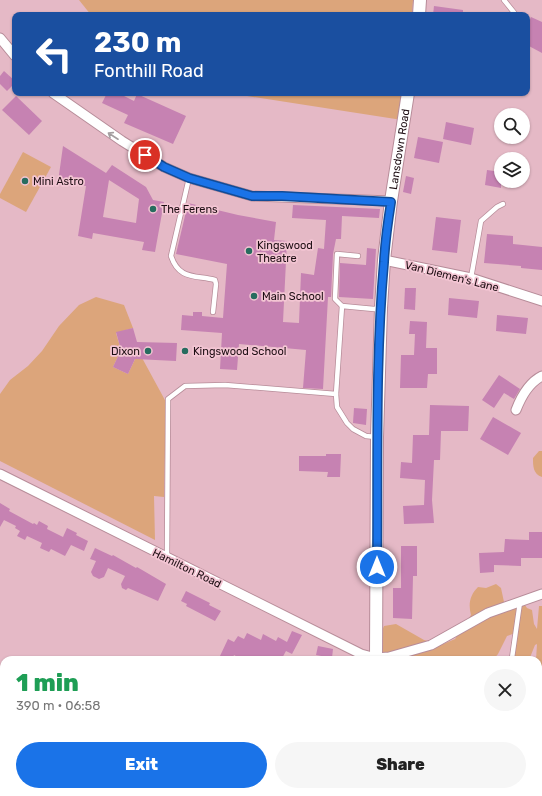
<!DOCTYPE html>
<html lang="en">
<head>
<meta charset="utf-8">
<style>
	body { margin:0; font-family:Rubik,sans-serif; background:#f6f6f6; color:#222; height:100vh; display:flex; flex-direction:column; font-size:15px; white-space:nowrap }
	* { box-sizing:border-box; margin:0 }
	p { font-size:13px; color:#767676 }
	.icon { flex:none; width:22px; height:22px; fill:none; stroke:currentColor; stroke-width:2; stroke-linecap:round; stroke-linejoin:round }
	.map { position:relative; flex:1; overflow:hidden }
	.side { position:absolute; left:0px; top:656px; width:542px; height:140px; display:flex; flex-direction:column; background:#fff; border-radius:12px 12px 0 0; box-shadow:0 1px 3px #0004 }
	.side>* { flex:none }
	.guide { position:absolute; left:12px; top:12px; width:518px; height:84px; border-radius:8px; box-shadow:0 1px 3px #0004; background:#1a4fa0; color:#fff; overflow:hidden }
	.buttons { position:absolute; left:494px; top:108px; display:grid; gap:8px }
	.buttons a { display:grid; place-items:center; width:36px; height:36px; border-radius:50%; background:#fff; box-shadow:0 1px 3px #0004; font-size:20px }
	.pin { position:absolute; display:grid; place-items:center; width:34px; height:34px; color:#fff; margin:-17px; border:2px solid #fff; border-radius:50%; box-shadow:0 1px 4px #0007 }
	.me { position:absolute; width:44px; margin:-22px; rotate:0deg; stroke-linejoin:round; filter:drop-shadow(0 0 3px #0008) }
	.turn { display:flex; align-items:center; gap:14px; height:84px; padding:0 16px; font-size:18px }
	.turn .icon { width:52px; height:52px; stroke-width:2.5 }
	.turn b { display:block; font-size:28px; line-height:34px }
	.round { display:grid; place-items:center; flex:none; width:42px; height:42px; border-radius:21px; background:#f6f6f6 }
	.headline { display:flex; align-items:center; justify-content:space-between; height:68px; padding:0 16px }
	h1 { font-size:24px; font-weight:800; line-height:30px; color:#1e9e55 }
	.primary-button { display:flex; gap:8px; margin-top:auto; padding:8px 16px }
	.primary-button a { flex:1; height:46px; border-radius:24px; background:#1a73e8; color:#fff; font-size:16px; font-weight:800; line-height:46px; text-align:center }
	.primary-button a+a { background:#f6f6f6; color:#222 }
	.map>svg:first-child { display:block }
	.green { fill:#dca57b }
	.building { fill:#c682b2; fill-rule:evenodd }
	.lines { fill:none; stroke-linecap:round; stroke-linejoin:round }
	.lane-casing { stroke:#b78c99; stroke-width:6 }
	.street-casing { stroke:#b78c99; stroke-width:11 }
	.secondary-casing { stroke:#b78c99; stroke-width:14 }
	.lane { stroke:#fff; stroke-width:4.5 }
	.street { stroke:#fff; stroke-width:9 }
	.secondary { stroke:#fff; stroke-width:12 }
	.oneway { stroke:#a49ea0 }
	.route-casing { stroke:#114b97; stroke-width:10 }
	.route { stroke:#1a73e8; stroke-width:7 }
	.poi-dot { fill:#276c5f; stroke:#f3c5d3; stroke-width:1.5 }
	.labels { text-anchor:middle; stroke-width:3.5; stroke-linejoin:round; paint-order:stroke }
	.street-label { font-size:11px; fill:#1c0d12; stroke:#f3c5d3 }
	.poi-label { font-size:11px; fill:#1c0d12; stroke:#f3c5d3; text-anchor:start }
</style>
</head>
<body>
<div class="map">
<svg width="542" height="796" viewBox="0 0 542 796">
	<rect width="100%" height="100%" fill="#e5b9c6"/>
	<!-- green -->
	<g class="green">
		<polygon points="79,0 413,0 412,15 91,15"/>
		<polygon points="241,93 404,93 402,120 247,96"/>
		<polygon points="23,152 51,167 26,212 0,198 0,194"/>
		<polygon points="96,297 124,305 133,328 116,333 121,350 113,367 128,374 138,353 141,356 166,402 164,497 154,496 155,540 0,461 0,394 10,380 28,366 42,351 59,326 79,305"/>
		<path d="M539,451H542V477C533,474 533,466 533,458Z"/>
		<path d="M496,584L501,588L504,602L515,600L523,602L527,608L532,610L534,624L537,629L539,606H542V705H538V660H536L537,644L535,645L529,660H515C515,653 511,649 511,643L515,640V633L507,636L498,654L493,660H381V633L384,626L396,624L424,640L441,645L455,639L471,615C468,604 470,595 478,587L486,588Z"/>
		<path d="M538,736C542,745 542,763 538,773Z"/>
		<polygon points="379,792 534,792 530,796 378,796"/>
	</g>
	<!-- building -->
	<g class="building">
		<polygon points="434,6 463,10 463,15 433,15"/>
		<polygon points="531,17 542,22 542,53 527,45 527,25"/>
		<polygon points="4,71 15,81 15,83 7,91 0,84 0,76"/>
		<polygon points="107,93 118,93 134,101 137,94 186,116 173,144 124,123 128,115 102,103"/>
		<polygon points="16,96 42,121 29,135 2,110"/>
		<polygon points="446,122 474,128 471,145 443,139"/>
		<polygon points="418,137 443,142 439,163 414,158"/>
		<path d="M63,146L106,173L112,165L146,187L153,200L164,202L155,252L142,250L144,242L93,233L92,239L78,236L86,186L58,182ZM109,180L139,199L136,223L103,217Z"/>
		<polygon points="487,170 501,172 501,188 485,185"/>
		<polygon points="406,176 414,178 411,194 403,192"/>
		<polygon points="188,203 238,215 276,222 274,240 287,241 283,322 299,323 301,273 314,275 318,248 324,249 326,220 292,218 293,205 380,209 379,218 342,216 341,239 336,239 333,254 331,297 328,297 323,389 303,388 306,350 239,344 237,370 220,369 222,333 181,330 182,315 193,316 193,312 202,312 202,316 223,318 227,264 176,254"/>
		<polygon points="436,217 461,220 457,253 432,250"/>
		<polygon points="487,234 513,236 513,244 542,247 542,270 521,268 521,266 484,263"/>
		<polygon points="367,248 376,249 373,299 339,297 340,263 366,265"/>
		<polygon points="405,288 416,288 415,310 404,309"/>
		<polygon points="449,298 479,301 477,318 448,315"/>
		<polygon points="497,315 528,318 526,334 496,331"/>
		<polygon points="410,321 427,322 426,348 437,348 437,374 428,374 427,388 400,388 401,355 414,355 415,334 409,334"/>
		<polygon points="133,328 137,342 177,343 176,361 135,359 128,374 113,367 121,350 116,332"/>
		<polygon points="499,375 520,389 514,399 504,393 494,408 482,400"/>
		<polygon points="430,405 469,406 468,431 441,431 440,460 434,460 432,500 434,523 404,524 403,506 424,505 425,480 400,478 401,462 412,463 413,435 429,435"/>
		<polygon points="354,408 367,409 366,425 353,423"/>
		<polygon points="493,417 521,433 508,455 480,439"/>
		<polygon points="326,454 341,454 340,477 327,477 328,472 299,471 299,456 326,456"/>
		<polygon points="0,503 10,509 9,511 33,524 34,523 37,525 39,521 48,526 47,529 63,537 67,528 77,533 76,535 88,541 84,551 71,545 65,556 51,549 49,552 40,548 42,543 27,536 25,540 17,536 20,531 15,528 16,526 4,520 0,527"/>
		<polygon points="529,532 542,532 542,558 521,558 521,566 494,565 494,572 480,573 479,553 504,552 505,539 529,540"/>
		<polygon points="401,546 417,546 417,576 413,576 412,619 393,618 393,588 401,588"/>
		<polygon points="95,548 112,556 113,555 136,568 137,567 166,584 158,601 128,588 126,590 122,588 121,584 125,576 108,568 104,577 99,579 93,576 91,572 96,561 90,559"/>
		<polygon points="186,591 210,603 209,605 221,611 215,621 186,606 187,604 181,601"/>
		<polygon points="292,631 302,635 292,654 286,651 281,660 253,660 246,656 243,660 234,655 232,660 227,660 220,656 228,639 234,642 238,636 244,639 247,633 261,640 263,634 276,641 278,637 287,642"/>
		<polygon points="318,646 333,649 332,658 316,655"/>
	</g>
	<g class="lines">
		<!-- lane casing -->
		<g class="lane-casing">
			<g id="lane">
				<polyline points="504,0 516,15"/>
				<path d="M189,178L171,256C179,280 195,275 215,280L216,284L213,312"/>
				<polyline points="471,278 481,221 497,207 503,204"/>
				<polyline points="342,306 335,299 337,254 358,256"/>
				<polyline points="376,437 366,436 353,429 347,423 337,407 336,394 342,306 374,309 380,308"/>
				<polyline points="167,558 168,399 185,386 225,385 336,394"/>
				<polyline points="512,658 520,602"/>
				<polyline points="204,796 205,792"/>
			</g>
		</g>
		<!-- street casing -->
		<g class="street-casing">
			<g id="street">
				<polyline points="0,38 15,56"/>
				<polyline points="53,93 122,141 164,167 189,178 252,196 391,201"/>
				<polyline points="384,260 471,278 542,301"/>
				<path d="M516,410C521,397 528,383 542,376"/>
				<polyline points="0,474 361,654 376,658 389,657 431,645 488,613 542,594"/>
				<polyline points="0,780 4,782"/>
				<polyline points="24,792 34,796"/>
			</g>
		</g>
		<!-- secondary casing -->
		<g class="secondary-casing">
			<g id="secondary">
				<polyline points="419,15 420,0"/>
				<path id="s1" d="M376,660L377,437L381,308L384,260L391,201L408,93"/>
				<polyline points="371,796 371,792"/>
			</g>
		</g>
		<!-- lane -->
		<use href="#lane" class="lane"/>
		<!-- street -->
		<use href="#street" class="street"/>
		<!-- secondary -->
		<use href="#secondary" class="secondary"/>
	</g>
	<!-- one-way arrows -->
	<defs><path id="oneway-shaft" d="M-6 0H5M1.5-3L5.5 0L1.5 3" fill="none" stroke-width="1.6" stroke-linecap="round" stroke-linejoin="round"/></defs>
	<use class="oneway" href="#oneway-shaft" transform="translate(113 136) rotate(-147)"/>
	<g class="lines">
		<!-- route casing -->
		<g class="route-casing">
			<path id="route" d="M145,155L164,167L189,178L252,196H282L391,202C388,221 385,242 384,262C375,363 378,466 377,567"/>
		</g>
		<!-- route -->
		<use href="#route" class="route"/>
	</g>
	<!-- markers -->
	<g class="poi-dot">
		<circle cx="25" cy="181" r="4"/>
		<circle cx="153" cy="209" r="4"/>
		<circle cx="249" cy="251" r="4"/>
		<circle cx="254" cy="296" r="4"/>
		<circle cx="148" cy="351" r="4"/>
		<circle cx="185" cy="351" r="4"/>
	</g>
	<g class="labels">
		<!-- street labels -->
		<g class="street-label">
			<text dy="4" stroke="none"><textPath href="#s1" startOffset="512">Lansdown Road</textPath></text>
			<text transform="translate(452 276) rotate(14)" y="4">Van Diemen's Lane</text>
			<text transform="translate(187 568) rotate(26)" y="4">Hamilton Road</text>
		</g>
		<!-- poi labels -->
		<g class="poi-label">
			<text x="33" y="185">Mini Astro</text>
			<text x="161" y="213">The Ferens</text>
			<text x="257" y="249">Kingswood<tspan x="257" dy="13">Theatre</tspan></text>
			<text x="262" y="300">Main School</text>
			<text x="140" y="355" text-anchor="end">Dixon</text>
			<text x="193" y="355">Kingswood School</text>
		</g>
	</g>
</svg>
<div class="buttons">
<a><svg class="icon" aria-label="search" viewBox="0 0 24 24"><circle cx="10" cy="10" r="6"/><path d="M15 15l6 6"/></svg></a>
<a><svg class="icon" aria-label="layers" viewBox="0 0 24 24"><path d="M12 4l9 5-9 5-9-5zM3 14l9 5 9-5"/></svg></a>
</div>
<div class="pin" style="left:145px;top:155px;background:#d93025"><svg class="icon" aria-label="arrive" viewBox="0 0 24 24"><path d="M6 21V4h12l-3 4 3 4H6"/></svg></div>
<svg class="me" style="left:377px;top:567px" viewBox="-20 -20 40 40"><circle r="17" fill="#1a73e8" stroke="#fff" stroke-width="3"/><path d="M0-11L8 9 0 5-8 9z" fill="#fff"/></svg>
<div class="guide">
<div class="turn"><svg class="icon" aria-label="left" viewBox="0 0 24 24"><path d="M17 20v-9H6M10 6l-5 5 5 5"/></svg><div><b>230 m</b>Fonthill Road</div></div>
</div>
<section class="side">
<div class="headline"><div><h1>1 min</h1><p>390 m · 06:58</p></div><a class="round"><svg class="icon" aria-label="close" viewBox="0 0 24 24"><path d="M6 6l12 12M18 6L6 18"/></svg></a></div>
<div class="primary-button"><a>Exit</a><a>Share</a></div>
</section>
</div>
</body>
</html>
